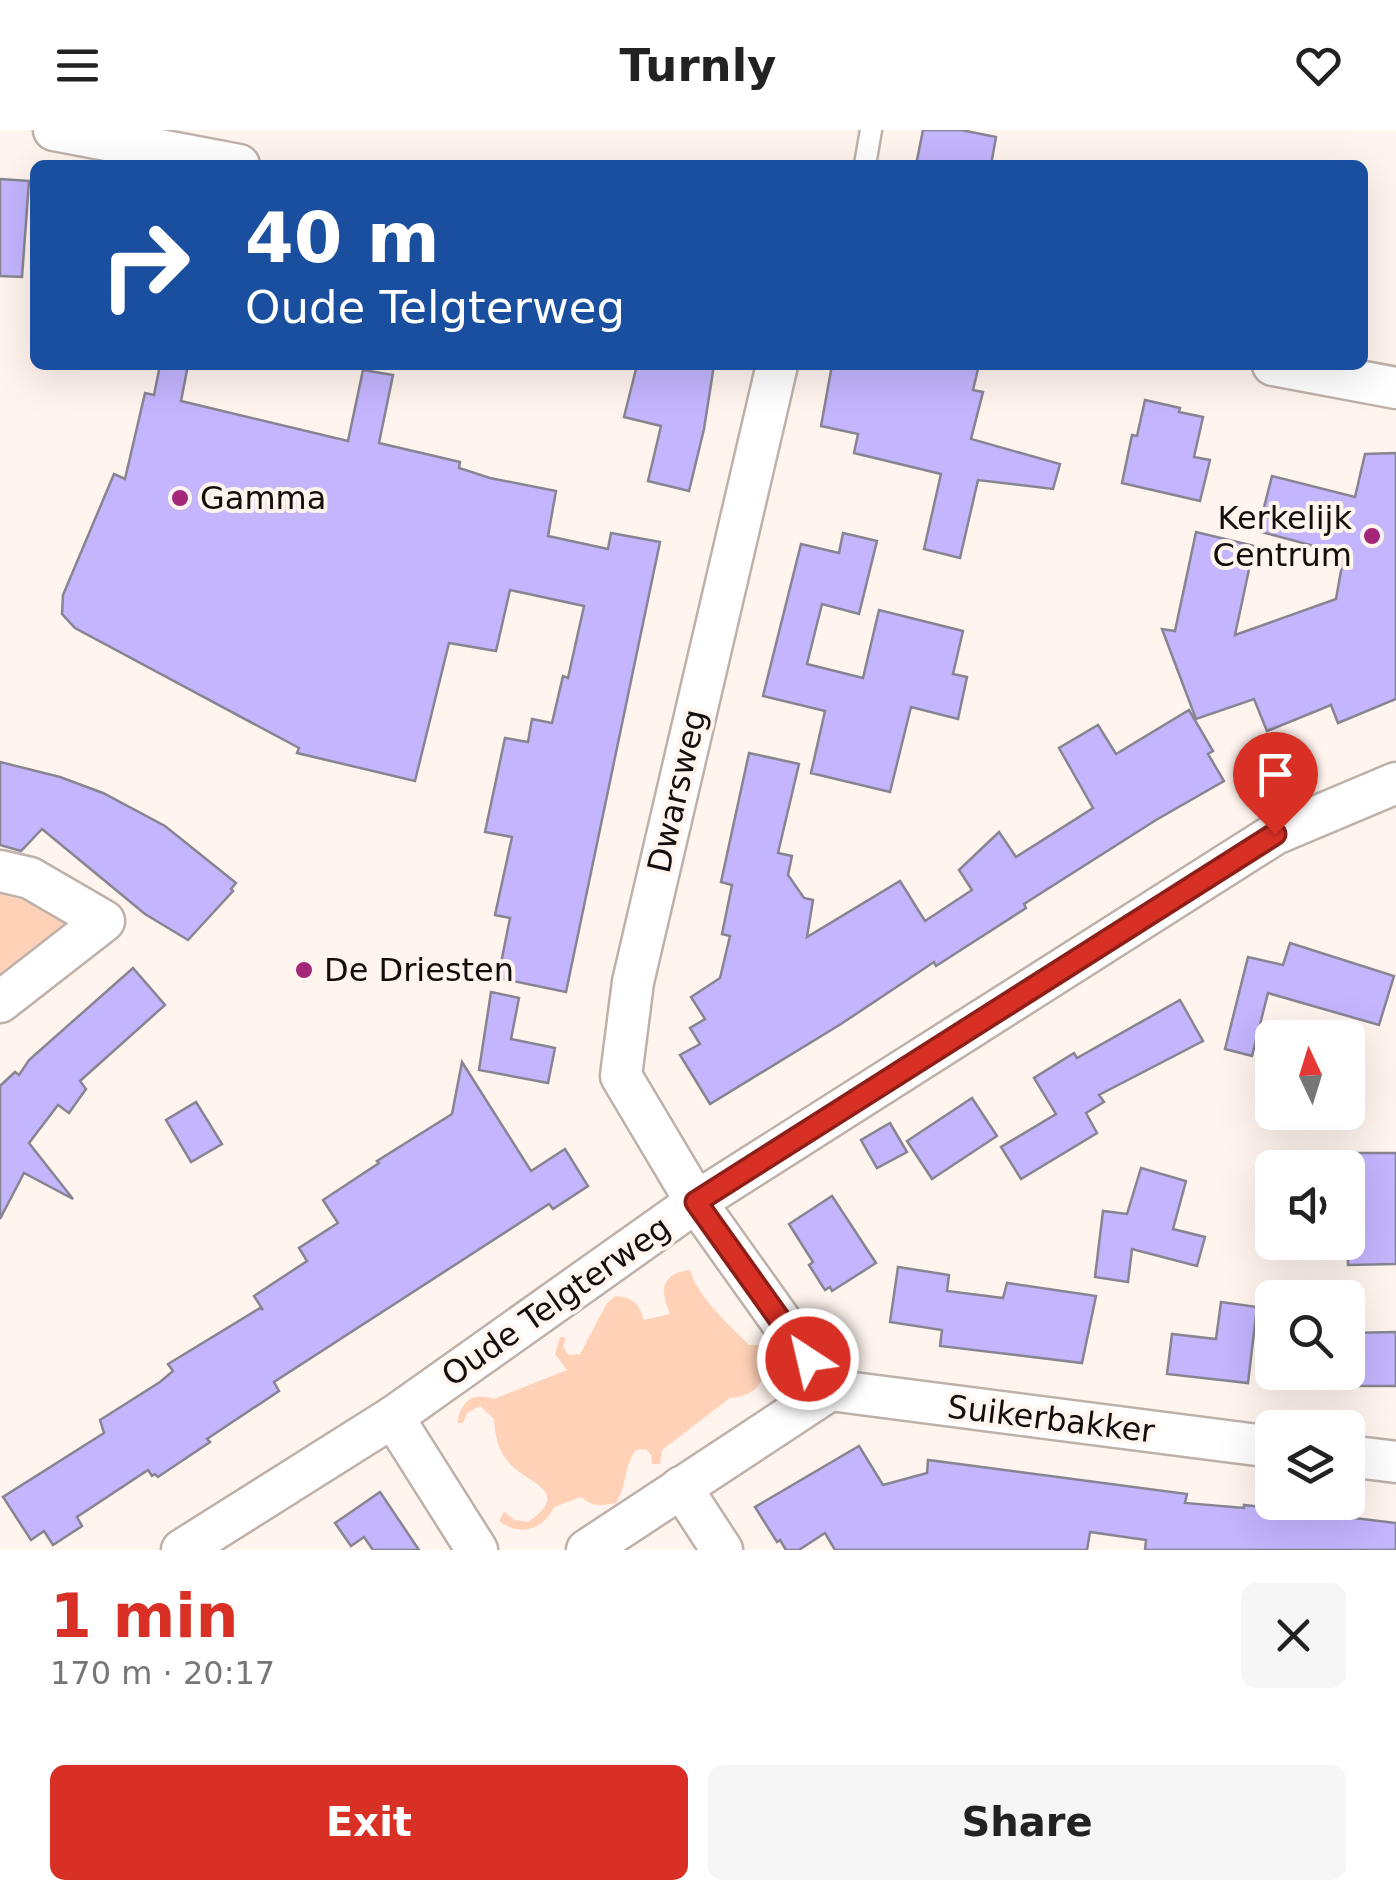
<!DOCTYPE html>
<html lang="en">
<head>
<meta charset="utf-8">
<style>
	body { margin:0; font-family:"DejaVu Sans",sans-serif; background:#f6f6f6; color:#222; height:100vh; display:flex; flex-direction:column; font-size:38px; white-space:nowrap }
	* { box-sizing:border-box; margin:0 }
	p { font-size:32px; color:#767676 }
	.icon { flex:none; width:55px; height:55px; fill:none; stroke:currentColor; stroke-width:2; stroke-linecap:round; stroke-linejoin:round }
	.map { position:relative; height:1420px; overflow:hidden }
	.panel { display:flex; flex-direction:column; background:#fff; flex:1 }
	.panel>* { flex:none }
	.banner { position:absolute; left:30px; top:30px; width:1338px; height:210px; border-radius:15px; box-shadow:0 10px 40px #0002; background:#1a4fa0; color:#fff; overflow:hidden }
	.needle { width:65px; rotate:356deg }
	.controls { position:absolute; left:1255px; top:890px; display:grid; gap:20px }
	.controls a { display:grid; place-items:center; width:110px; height:110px; border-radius:15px; background:#fff; box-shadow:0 10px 40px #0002; font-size:50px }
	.pin { position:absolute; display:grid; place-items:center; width:85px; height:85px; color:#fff; margin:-102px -42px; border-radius:50% 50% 50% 0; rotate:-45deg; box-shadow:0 0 10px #0007 }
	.pin .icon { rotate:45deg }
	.me { position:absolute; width:110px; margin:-55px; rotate:325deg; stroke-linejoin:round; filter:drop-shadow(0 0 8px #0008) }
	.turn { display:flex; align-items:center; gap:35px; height:210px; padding:0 50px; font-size:45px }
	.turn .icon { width:130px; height:130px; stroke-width:2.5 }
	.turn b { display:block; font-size:70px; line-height:85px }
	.round { display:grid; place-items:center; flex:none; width:105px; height:105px; border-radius:15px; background:#f6f6f6 }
	.head { display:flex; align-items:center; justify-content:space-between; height:170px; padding:0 50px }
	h1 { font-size:60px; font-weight:800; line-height:75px; color:#d93025 }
	.primary-button { display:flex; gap:20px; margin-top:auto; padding:20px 50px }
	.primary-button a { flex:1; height:115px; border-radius:15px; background:#d93025; color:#fff; font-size:40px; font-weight:800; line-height:115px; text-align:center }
	.primary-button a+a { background:#f6f6f6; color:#222 }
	header { display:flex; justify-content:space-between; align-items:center; height:130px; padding:0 50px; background:#fff; font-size:45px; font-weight:800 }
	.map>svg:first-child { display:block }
	.green { fill:#ffd1b7 }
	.building { fill:#c3b5fe; stroke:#878591; stroke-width:2.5 }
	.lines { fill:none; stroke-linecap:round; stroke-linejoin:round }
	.lane-casing { stroke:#beb1aa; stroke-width:25 }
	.street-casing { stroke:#beb1aa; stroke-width:45 }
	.lane { stroke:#fff; stroke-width:20 }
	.street { stroke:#fff; stroke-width:40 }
	.route-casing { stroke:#8d1f18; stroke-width:25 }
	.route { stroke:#d93025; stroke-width:18 }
	.poi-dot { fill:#a32679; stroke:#fff4ee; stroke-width:4 }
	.labels { text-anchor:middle; stroke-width:8; stroke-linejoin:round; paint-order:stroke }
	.poi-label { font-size:32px; fill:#120e0b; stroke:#fff4ee; text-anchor:start }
	.street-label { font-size:32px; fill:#120e0b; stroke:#fff4ee }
</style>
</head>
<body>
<header><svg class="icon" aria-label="menu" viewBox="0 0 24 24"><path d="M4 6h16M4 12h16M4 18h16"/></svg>Turnly<svg class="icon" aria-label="heart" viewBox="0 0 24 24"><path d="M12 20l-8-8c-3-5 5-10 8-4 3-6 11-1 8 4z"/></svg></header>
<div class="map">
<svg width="1396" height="1420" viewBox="0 0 1396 1420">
	<rect width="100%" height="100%" fill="#fff4ee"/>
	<!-- green -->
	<g class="green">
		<polygon points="0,764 57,779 68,790 59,806 0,859"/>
		<path d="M690,1140C698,1168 729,1194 749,1215H758L766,1223C767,1249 759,1266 730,1268L662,1320L660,1334H652L651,1325L646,1319L636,1320C624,1335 627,1356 616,1373C601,1376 593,1377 581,1367L554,1377C543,1400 520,1407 499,1391L504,1382L515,1390L528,1392C572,1362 530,1354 511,1335C498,1322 495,1305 494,1289L480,1276L467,1283L463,1293H457C461,1272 472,1261 494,1269L567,1240L555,1224L560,1207L566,1208L563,1217L569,1225L580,1224L607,1173L616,1166C634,1168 639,1174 644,1190L670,1184C660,1161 660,1144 690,1140Z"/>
	</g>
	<!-- building -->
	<g class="building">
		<polygon points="923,0 961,0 996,7 991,35 916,35"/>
		<polygon points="0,49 29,51 22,147 0,146"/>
		<polygon points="160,235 188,235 181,271 348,311 363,240 393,245 379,313 460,332 459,338 490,348 556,361 548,406 608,419 611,403 660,412 566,862 498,848 510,788 495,785 512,707 485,702 505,608 528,612 532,589 552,593 563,546 568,548 584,476 510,460 496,521 449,513 415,651 297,623 299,618 75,498 62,484 63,465 114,344 125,349 145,263 154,265"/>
		<polygon points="637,235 714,235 704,299 689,361 648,351 661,296 624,287"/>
		<polygon points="832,235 979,235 973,260 983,262 971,309 1060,334 1053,359 978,350 960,428 924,419 941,344 854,323 858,304 821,296"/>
		<polygon points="1145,270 1180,278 1179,282 1203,287 1194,327 1210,330 1200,371 1122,353 1132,305 1137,306"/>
		<polygon points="1396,323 1396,569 1338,593 1331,575 1267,601 1254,569 1196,589 1162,499 1175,501 1196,402 1254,416 1235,505 1336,469 1344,424 1258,401 1272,346 1355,367 1365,324"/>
		<polygon points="843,403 877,411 859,484 822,474 807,534 863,548 879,480 963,501 953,544 967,547 958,589 911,577 890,662 811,643 825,581 763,566 801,414 839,423"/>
		<polygon points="1189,580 1213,621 1208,624 1224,651 1156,690 1024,774 1026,778 936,836 934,832 841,894 710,974 680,925 700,914 690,898 705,889 691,867 720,848 730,806 722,804 732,755 721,752 749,623 799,634 778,723 792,726 788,745 804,768 813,770 807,807 900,751 925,791 972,760 959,740 999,702 1016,727 1093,678 1059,618 1098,595 1116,624"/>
		<polygon points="0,632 60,647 103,663 165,696 236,753 231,759 233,761 188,810 145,784 42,699 21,721 0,715"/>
		<polygon points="1290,813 1394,846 1379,895 1268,863 1252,926 1225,919 1248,827 1283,835"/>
		<polygon points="133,838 165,875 80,951 86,959 69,983 58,975 29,1013 73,1069 24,1043 0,1089 0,956 15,942 19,945 29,930"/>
		<polygon points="491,862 519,868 511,909 555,918 548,953 479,940"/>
		<polygon points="1180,870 1203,911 1099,965 1104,972 1086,983 1097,1003 1021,1049 1001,1017 1056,984 1034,948 1074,923 1077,928"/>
		<polygon points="462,932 531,1041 565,1019 588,1056 553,1079 549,1074 274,1252 279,1261 207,1309 210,1312 158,1347 155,1344 152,1346 148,1340 77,1387 82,1396 53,1415 44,1401 31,1410 3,1367 104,1303 100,1290 160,1252 173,1241 168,1234 260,1178 263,1180 254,1166 307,1131 299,1118 338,1093 323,1070 379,1033 377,1031 452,984"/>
		<polygon points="972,968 997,1006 932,1049 907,1011"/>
		<polygon points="196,972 222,1014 191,1032 166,990"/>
		<polygon points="890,993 907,1022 877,1038 861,1010"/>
		<polygon points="1348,1023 1396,1023 1396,1134 1348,1135"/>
		<polygon points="1141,1038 1186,1051 1173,1099 1205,1107 1197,1136 1132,1119 1128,1152 1095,1147 1103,1081 1127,1084"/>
		<polygon points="832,1066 876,1133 832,1161 830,1157 825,1160 809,1135 813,1132 789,1094"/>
		<polygon points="898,1137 949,1145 947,1161 1003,1168 1007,1153 1096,1166 1082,1233 940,1216 942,1200 890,1192"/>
		<polygon points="1221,1172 1257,1177 1248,1253 1167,1244 1172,1204 1216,1209"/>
		<polygon points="1396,1202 1396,1256 1348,1256 1348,1203"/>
		<polygon points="859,1316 883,1355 927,1343 928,1330 1187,1364 1185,1373 1244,1378 1244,1375 1396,1393 1396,1420 1145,1420 1146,1410 1090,1402 1087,1420 835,1420 825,1403 799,1420 786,1420 780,1410 777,1412 755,1377"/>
		<polygon points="380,1362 419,1420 373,1420 364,1407 351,1416 335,1393"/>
	</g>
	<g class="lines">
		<!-- lane casing -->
		<g class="lane-casing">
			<polyline id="lane" points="865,35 871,0"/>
		</g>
		<!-- street casing -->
		<g class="street-casing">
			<g id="street">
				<polyline points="54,0 239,35"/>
				<polyline points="1273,235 1396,258"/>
				<polyline points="0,741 30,748 104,791 0,872"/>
				<polyline points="830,1260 1272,1317"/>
				<polyline points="393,1287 477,1420"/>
				<polyline points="1348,1326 1396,1332"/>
				<polyline points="681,1357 722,1420"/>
				<polyline points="182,1420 393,1287 696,1072 1275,704 1396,653"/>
				<polyline points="587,1420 830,1260 696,1072 621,946 633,852 777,235"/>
			</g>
		</g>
		<!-- lane -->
		<use href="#lane" class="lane"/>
		<!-- street -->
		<use href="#street" class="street"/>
	</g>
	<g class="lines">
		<!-- route casing -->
		<g class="route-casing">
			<polyline id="route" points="808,1229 696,1072 1275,704"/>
		</g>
		<!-- route -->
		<use href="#route" class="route"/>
	</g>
	<!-- markers -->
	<g class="poi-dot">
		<circle cx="180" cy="368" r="10"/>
		<circle cx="1372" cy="406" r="10"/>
		<circle cx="304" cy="840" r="10"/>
	</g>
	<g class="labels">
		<!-- poi labels -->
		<g class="poi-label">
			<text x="200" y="379">Gamma</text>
			<text x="1352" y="399" text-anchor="end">Kerkelijk<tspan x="1352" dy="37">Centrum</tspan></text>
			<text x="324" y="851">De Driesten</text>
		</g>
		<!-- street labels -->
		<g class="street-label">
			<text transform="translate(677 661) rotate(-77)" y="11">Dwarsweg</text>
			<text transform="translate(556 1171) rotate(-35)" y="11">Oude Telgterweg</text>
			<text transform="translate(1051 1289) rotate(7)" y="11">Suikerbakker</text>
		</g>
	</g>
</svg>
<div class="controls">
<a><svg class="needle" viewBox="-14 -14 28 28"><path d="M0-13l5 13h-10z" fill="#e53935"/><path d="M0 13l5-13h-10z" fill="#767676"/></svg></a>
<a><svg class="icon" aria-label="sound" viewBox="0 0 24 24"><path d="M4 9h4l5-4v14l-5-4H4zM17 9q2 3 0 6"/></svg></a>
<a><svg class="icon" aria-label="search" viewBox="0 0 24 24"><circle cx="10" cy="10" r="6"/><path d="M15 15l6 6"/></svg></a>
<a><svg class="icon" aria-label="layers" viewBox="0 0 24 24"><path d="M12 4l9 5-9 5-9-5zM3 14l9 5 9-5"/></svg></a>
</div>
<div class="pin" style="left:1275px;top:704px;background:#d93025"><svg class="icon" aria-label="arrive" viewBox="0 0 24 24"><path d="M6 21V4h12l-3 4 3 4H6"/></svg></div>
<svg class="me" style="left:808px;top:1229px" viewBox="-20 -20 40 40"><circle r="17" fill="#d93025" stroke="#fff" stroke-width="3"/><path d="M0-11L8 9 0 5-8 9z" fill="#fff"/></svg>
<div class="banner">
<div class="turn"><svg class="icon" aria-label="right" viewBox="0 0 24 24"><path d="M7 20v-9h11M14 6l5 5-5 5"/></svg><div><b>40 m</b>Oude Telgterweg</div></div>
</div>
</div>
<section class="panel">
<div class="head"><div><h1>1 min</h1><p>170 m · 20:17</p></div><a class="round"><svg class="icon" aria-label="close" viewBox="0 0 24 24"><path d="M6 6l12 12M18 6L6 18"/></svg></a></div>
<div class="primary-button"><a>Exit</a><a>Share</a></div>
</section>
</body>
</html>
